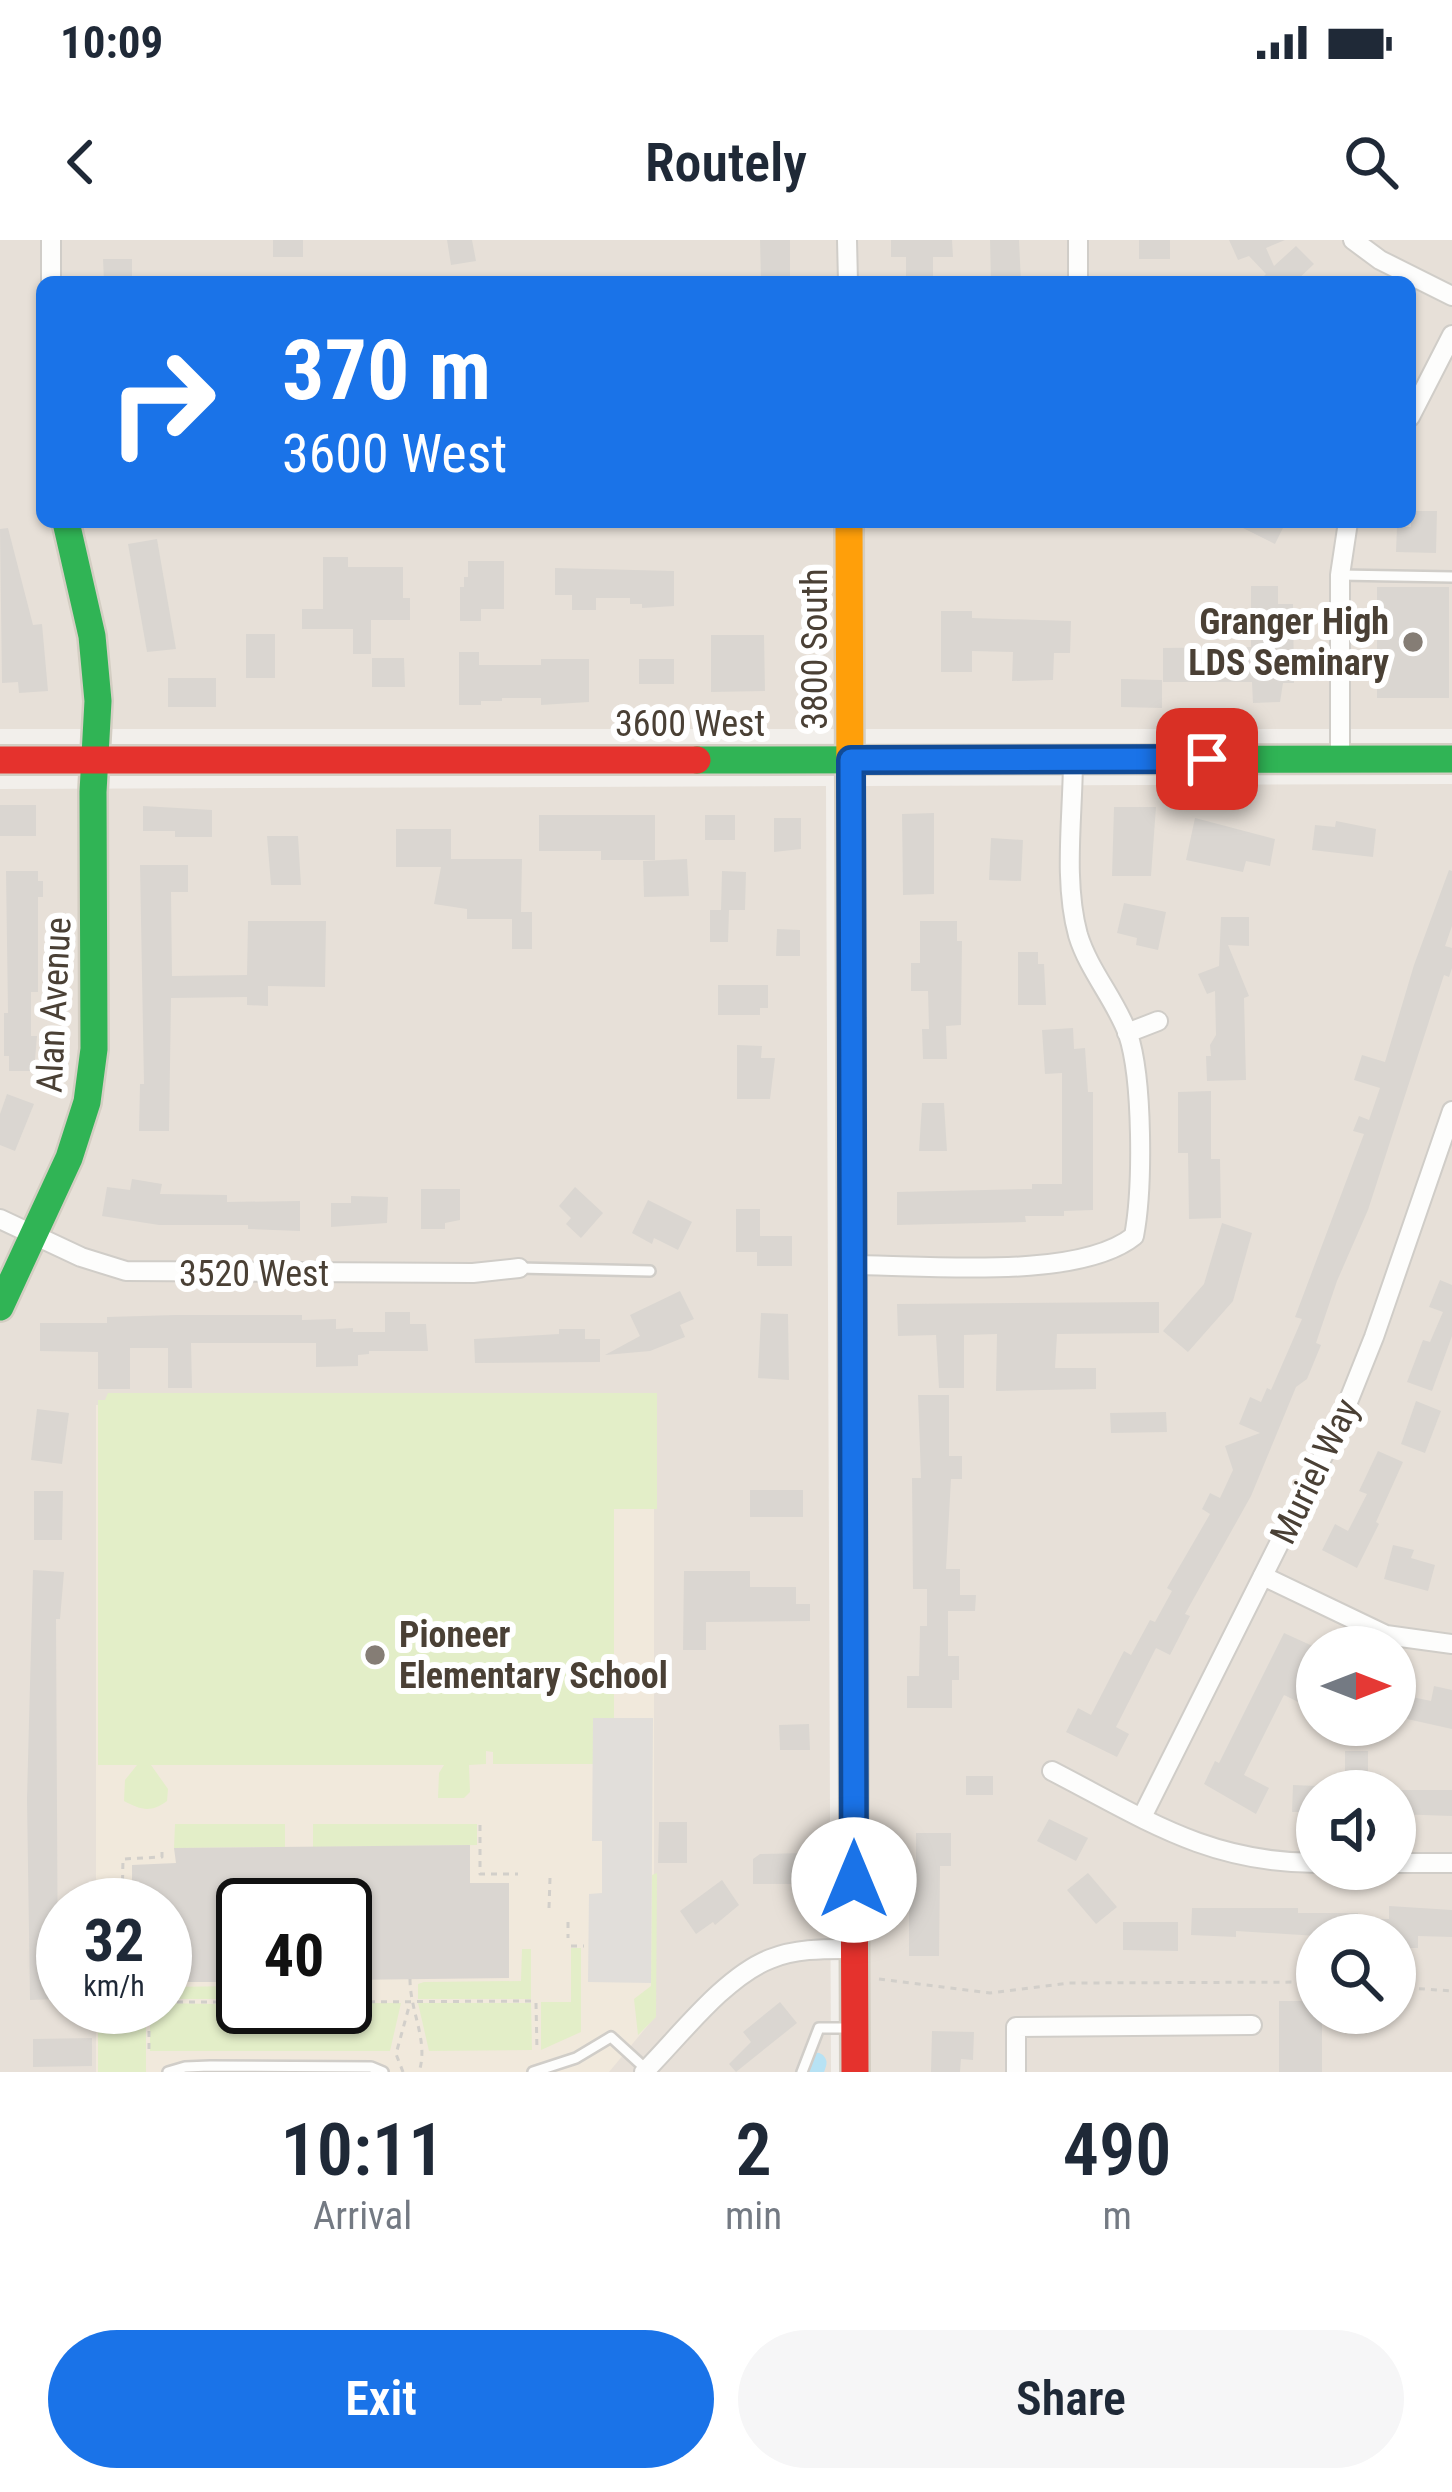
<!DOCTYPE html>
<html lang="en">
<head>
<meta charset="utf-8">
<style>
	body { margin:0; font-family:"Roboto Condensed",sans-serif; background:#f6f6f7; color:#1f2937; height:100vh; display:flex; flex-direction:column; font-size:45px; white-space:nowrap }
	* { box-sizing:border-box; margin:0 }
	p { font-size:39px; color:#747a83 }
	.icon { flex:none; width:66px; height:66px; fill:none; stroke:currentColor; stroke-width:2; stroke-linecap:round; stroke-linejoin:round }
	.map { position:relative; height:1832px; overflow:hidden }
	.drawer { display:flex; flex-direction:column; background:#fff; flex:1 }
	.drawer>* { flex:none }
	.banner { position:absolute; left:36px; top:36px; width:1380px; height:252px; border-radius:18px; box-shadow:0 3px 9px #0004; background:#1a73e8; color:#fff; overflow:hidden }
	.needle { width:78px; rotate:90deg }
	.controls { position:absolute; left:1296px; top:1386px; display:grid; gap:24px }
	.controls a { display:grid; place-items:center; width:120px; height:120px; border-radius:50%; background:#fff; box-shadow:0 3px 9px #0004; font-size:60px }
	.speed { position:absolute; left:36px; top:1638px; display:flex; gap:24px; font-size:60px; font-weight:700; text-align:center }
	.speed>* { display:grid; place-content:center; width:156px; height:156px; border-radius:50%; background:#fff; box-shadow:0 3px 9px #0004; line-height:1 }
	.speed small { font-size:30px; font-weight:400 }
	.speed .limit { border:6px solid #111; border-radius:18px; background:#fff; color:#111 }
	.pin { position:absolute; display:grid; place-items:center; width:102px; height:102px; color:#fff; margin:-51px; border-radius:24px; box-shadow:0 6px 18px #0006 }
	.me { position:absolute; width:132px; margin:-66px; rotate:0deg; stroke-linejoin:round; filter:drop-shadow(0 0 9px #0008) }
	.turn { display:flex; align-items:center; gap:42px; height:252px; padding:0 48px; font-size:54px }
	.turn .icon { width:156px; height:156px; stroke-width:2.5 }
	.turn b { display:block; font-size:84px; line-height:102px }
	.eta { display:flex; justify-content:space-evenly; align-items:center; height:204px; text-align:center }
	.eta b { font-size:72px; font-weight:600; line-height:84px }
	.button { display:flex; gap:24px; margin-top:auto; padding:24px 48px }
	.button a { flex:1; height:138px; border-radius:72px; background:#1a73e8; color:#fff; font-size:48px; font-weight:600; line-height:138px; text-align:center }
	.button a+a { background:#f6f6f7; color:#1f2937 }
	.status { display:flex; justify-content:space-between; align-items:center; height:84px; padding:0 60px; background:#fff; direction:ltr }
	.status svg { height:33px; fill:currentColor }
	header { display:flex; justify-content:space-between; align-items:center; height:156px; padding:0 48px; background:#fff; font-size:54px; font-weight:600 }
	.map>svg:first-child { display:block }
	.residential { fill:#e7e0d8; fill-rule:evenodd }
	.education { fill:#f1e9dc; fill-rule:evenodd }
	.green { fill:#e3eec8 }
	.parking { fill:#e1deda }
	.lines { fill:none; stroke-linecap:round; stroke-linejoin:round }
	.canal { stroke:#b7e2f4; stroke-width:21 }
	.building { fill:#dad6d1 }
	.lane-casing { stroke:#d0cdc8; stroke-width:14 }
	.street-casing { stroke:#d0cdc8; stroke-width:22 }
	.fast-casing { stroke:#d4cec3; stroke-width:32 }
	.slow-casing { stroke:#d4cec3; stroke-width:32 }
	.jam-casing { stroke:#d4cec3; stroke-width:32 }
	.path { stroke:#d2cfca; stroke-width:3; stroke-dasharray:6 6; stroke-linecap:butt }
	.lane { stroke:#fdfdfc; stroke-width:9 }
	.street { stroke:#fdfdfc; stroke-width:18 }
	.fast { stroke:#30b455; stroke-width:27 }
	.slow { stroke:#ff9f0a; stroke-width:27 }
	.jam { stroke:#e5322d; stroke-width:27 }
	.route-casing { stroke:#114b97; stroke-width:30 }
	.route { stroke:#1a73e8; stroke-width:21 }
	.poi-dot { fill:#857d75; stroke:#fff; stroke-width:4.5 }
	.labels { text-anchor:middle; stroke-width:12; stroke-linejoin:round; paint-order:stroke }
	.poi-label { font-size:36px; font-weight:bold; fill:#4a4035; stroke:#fff; text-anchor:end }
	.street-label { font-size:36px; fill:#4a4035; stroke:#fff }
</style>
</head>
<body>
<div class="status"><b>10:09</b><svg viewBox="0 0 49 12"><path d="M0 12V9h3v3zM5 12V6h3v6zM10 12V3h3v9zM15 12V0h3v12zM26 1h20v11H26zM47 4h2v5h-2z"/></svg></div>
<header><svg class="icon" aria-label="back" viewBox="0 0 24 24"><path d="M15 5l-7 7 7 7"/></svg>Routely<svg class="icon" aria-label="search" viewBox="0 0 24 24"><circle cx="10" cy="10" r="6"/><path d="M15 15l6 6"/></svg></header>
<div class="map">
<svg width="1452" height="1832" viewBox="0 0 1452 1832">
	<rect width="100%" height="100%" fill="#f2efeb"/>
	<!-- residential -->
	<g class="residential">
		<path d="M0,0H1452V489H0ZM42,42H1410V282H42Z"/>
		<path d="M1452,544V1832H869L865,546ZM1317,1407H1395V1485H1317ZM1317,1551H1395V1629H1317ZM1317,1695H1395V1773H1317Z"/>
		<path d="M826,546L831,1832H0V549ZM63,1665H165V1767H63ZM243,1665H345V1767H243Z"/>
	</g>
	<!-- education -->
	<path class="education" d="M96,1165H654V1778L609,1832H96V1767H165V1665H96ZM243,1665H345V1767H243Z"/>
	<!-- green -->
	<g class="green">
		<path d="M108,1153H657V1269H614V1478L593,1479V1524H493V1512L486,1511V1524L469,1525L470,1552L464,1558H438L439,1533L444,1525H151L168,1549L167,1561C151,1573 141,1570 124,1561L125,1540L137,1525H98V1160H105Z"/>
		<polygon points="175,1584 285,1584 285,1607 174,1608"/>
		<polygon points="313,1584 477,1584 477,1605 313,1607"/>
		<polygon points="657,1633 656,1777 638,1795 634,1759 651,1746 652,1635"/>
		<polygon points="571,1708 581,1708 581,1792 541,1810 541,1762 571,1762"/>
		<polygon points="522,1709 531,1709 531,1759 418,1759 418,1744 424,1742 521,1741"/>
		<polygon points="243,1746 243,1759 165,1759 165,1747"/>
		<polygon points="165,1763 345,1767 345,1763 401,1763 390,1811 150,1811 150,1767 165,1767"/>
		<polygon points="418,1763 531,1763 532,1810 429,1811"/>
		<rect x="98" y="1767" width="48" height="65"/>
	</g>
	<!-- parking -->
	<polygon class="parking" points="593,1478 653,1478 651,1743 588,1742 589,1654 602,1653 602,1601 592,1601"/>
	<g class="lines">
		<!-- canal -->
		<polyline class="canal" points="813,1832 816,1823"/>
	</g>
	<!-- building -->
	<g class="building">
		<rect x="273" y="0" width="30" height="17"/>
		<polygon points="447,0 472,0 476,21 451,25"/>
		<polygon points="760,0 790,0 790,39 761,40"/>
		<polygon points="891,0 952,0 953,17 933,17 933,42 906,42 906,17 891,17"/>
		<polygon points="990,0 1019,0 1021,42 991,42"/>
		<rect x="1139" y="0" width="31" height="19"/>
		<polygon points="1229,0 1285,0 1266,8 1274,26 1296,6 1314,24 1295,42 1258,42 1266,34 1249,16 1238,20"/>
		<polygon points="103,19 132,19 132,42 104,42"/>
		<polygon points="1411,271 1437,271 1436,313 1396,312 1397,287 1411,287"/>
		<polygon points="1231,282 1286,282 1275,304"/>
		<polygon points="8,288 33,385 42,384 48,451 19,453 18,442 2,443 0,289"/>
		<polygon points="157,299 176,409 147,412 128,304"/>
		<polygon points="323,317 348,317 348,327 403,327 403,358 410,358 410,380 371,380 371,414 353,414 353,389 302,389 302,369 323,369"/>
		<polygon points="468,321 504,321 504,369 481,369 481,381 460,381 460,347 464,347 464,337 468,337"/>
		<polygon points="555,328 674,331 674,366 642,368 642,364 630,364 630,358 596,358 596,370 572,370 572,355 555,355"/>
		<polygon points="1251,346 1278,346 1278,364 1293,364 1294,443 1283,443 1280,462 1253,463 1252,442 1163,442 1163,408 1251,407"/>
		<rect x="1377" y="347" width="72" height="111"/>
		<polygon points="941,371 972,371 972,378 1071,381 1070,413 1054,413 1053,440 1012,441 1013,412 972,411 972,432 941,432"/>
		<rect x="246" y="394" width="29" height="44"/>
		<polygon points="711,395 764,395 765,451 711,452"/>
		<polygon points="459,412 479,412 479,425 541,425 541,419 589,419 589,462 541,465 541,458 502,458 502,461 481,461 481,465 459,465"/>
		<polygon points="372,418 404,418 405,447 372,447"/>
		<rect x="639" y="419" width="35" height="25"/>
		<rect x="168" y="438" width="48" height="29"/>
		<polygon points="1121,439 1162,440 1162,468 1121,467"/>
		<rect x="0" y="565" width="36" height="31"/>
		<polygon points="143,566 212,570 212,597 175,597 175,591 143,591"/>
		<polygon points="1114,567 1156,567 1151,636 1112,636"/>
		<polygon points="934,573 934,654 903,655 902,574"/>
		<polygon points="539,575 655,575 655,620 601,620 601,611 539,611"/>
		<rect x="705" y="575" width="30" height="25"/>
		<polygon points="774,578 801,578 801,609 774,612"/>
		<polygon points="1195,578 1275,599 1270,626 1246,621 1243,632 1186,620"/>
		<polygon points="1336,581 1376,589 1373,617 1312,610 1315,585 1335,587"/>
		<polygon points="396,589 451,589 451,619 522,619 521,672 532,672 532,709 512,709 512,679 467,679 467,669 434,664 441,627 396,627"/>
		<polygon points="267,596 298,596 301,645 271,645"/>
		<polygon points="991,598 1023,600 1021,641 989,640"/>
		<polygon points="687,619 689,656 644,657 643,621"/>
		<polygon points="140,625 188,625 188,652 171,652 172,736 247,735 248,681 326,681 325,747 268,746 268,766 247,765 247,757 171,758 169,891 139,891 140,844 144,844"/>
		<polygon points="1449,630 1452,631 1452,686 1445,706 1452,708 1452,728 1449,737 1444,735 1368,970 1337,1041 1316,1103 1321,1105 1307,1139 1296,1147 1251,1256 1185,1374 1190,1376 1170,1415 1156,1408 1116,1487 1129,1494 1117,1517 1066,1492 1078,1468 1091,1475 1124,1411 1131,1415 1150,1380 1155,1382 1172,1351 1167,1348 1210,1274 1202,1269 1210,1253 1220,1258 1233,1230 1225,1206 1260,1193 1239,1184 1250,1157 1261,1162 1267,1148 1271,1150 1302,1079 1295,1077 1364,894 1353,891 1359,876 1369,880 1380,848 1354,840 1362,815 1385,822 1414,725"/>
		<polygon points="6,631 38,631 38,641 43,641 43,657 38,657 38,752 31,752 31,796 37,796 34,831 9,831 9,816 4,816 4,773 8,773"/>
		<polygon points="722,631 746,632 745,670 721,670"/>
		<polygon points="1124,663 1166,672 1158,710 1136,705 1137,698 1117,693"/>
		<polygon points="710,670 729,670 728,702 710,702"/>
		<polygon points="1221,677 1249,677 1249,706 1228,705 1249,756 1244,758 1246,840 1207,841 1206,816 1211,816 1210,805 1216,795 1215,751 1207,754 1198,734 1219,726"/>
		<polygon points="920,681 957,681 957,701 962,701 961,785 946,786 947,819 923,819 922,789 929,789 928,751 911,751 911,723 920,723"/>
		<polygon points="777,689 800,690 800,716 776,716"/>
		<polygon points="1018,712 1038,712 1038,724 1044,724 1046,765 1018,765"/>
		<polygon points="718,745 768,745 768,768 760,768 760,775 718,775"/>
		<polygon points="1073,788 1074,809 1085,808 1088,852 1093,852 1093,970 1064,971 1064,976 1025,976 1026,982 897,985 897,952 1032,949 1032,944 1062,944 1062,833 1045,834 1042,790"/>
		<polygon points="737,805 762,806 761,818 775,818 770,859 737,859"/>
		<polygon points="1211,851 1211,919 1220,919 1221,978 1189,979 1188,913 1178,913 1178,852"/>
		<polygon points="7,854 34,864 15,911 0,905 0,874"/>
		<polygon points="922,863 944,863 947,911 919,911"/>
		<polygon points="132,939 162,944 160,954 227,955 227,962 300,961 300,991 248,989 248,985 159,985 102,976 107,947 130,950"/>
		<polygon points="575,947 603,973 581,998 566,984 571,978 559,966"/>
		<polygon points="421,949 460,949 460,980 445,983 445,989 421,989"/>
		<polygon points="351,956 388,957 387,983 331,987 331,963 351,963"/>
		<polygon points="648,960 692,982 678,1010 654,998 652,1004 632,993"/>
		<polygon points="736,969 760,969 760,996 792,996 792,1026 757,1026 757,1012 736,1012"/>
		<polygon points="1222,983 1252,993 1233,1061 1188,1112 1163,1091 1204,1044"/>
		<polygon points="1440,1040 1452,1045 1452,1096 1432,1151 1407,1142 1423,1100 1430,1102 1443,1072 1429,1067"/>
		<polygon points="680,1051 694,1079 680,1085 685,1097 650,1111 605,1115 640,1096 630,1075"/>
		<polygon points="1159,1062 1159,1093 1057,1094 1055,1128 1096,1128 1096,1149 996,1151 997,1094 964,1095 964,1148 939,1148 936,1095 898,1096 897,1064"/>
		<polygon points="385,1072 410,1072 410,1084 426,1084 428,1111 369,1111 369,1114 358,1115 358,1126 316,1127 316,1103 191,1103 192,1148 168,1148 168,1108 130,1108 130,1149 98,1149 98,1112 40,1111 40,1083 107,1083 107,1077 176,1075 302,1075 302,1080 336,1079 336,1089 353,1088 353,1092 385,1092"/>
		<polygon points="761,1073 788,1074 789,1140 758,1138"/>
		<polygon points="559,1089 585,1089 585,1099 600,1099 600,1122 475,1123 474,1099 559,1094"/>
		<polygon points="918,1155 949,1155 949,1216 962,1216 962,1239 951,1239 946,1329 960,1329 960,1355 976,1355 975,1371 948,1371 948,1416 959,1416 959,1440 952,1440 952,1468 907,1468 907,1436 919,1436 920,1386 927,1386 927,1349 913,1349 912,1238 921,1238"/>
		<polygon points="1416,1161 1441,1171 1425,1213 1401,1204"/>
		<polygon points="37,1169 69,1173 62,1224 31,1220"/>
		<polygon points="1166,1172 1167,1192 1111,1193 1110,1173"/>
		<polygon points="1378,1211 1403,1222 1376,1282 1379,1284 1357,1328 1322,1310 1335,1284 1348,1291 1367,1254 1359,1251"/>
		<rect x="750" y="1250" width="53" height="27"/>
		<polygon points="34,1251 63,1251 62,1300 34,1300"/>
		<polygon points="1393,1305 1414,1310 1411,1318 1435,1325 1428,1351 1384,1339"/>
		<polygon points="33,1330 64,1332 60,1379 56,1379 58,1759 30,1760 27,1559"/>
		<polygon points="684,1331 750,1331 750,1347 796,1347 796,1364 810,1364 810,1381 706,1382 706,1410 683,1410"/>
		<polygon points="1284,1393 1317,1408 1311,1428 1317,1431 1317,1471 1284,1455 1244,1535 1269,1548 1256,1574 1204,1544 1215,1521 1219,1523"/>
		<polygon points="1434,1446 1452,1450 1452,1489 1407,1479 1412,1457 1431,1461"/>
		<polygon points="809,1484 810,1510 780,1510 779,1485"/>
		<polygon points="1345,1511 1368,1511 1368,1534 1381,1534 1381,1551 1345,1551"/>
		<rect x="966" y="1536" width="27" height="19"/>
		<polygon points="1293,1545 1317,1546 1317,1572 1292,1572"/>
		<polygon points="1395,1550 1452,1550 1452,1576 1395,1574"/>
		<polygon points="1049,1579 1088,1598 1076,1621 1037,1601"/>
		<polygon points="659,1582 687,1582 687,1623 658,1623"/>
		<polygon points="916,1593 951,1593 951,1626 940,1626 939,1716 909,1716 909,1652 916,1652"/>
		<polygon points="470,1605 470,1643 509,1643 509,1738 345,1740 345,1665 243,1665 243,1742 165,1742 165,1665 132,1665 132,1625 176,1623 174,1608"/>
		<polygon points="806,1613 807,1644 753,1644 753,1619 760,1614"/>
		<polygon points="1088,1633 1117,1667 1096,1684 1067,1650"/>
		<polygon points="722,1640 739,1665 715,1685 713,1682 696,1694 680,1671"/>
		<polygon points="1389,1666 1452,1670 1452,1697 1418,1696 1418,1708 1395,1708 1395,1695 1317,1696 1236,1691 1236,1697 1191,1695 1192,1668 1298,1668 1298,1673 1358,1673 1358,1679 1389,1679"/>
		<polygon points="1123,1682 1178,1682 1178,1711 1123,1710"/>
		<polygon points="1279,1761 1307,1761 1307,1765 1317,1765 1317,1773 1322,1773 1322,1832 1279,1832"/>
		<polygon points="780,1762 797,1783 736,1832 729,1824 751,1802 743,1792"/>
		<polygon points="932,1791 974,1792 973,1820 961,1819 960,1832 931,1832"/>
		<polygon points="92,1798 92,1826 33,1827 33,1799"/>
	</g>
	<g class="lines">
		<!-- lane casing -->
		<g class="lane-casing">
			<g id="lane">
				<polyline points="1340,335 1452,337"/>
				<polyline points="519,1028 650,1031"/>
				<polyline points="168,1832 185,1827 210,1826 371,1827 383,1832"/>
				<polyline points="533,1832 576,1818 611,1797 646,1829"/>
				<polyline points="802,1832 819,1788 850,1788"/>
			</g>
		</g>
		<!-- street casing -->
		<g class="street-casing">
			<g id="street">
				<polyline points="51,0 51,42"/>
				<polyline points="847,0 848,42"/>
				<polyline points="1078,0 1078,42"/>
				<polyline points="1353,0 1380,20 1452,56"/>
				<polyline points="1410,177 1452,95"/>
				<polyline points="1340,519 1340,335 1348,282"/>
				<polyline points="1127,793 1158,781"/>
				<polyline points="0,979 81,1017 126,1031 473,1033 519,1028"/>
				<path d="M853,1025C925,1025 1078,1041 1134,996C1143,949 1143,839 1128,794C1115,759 1089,731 1078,695C1063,640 1073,575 1073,519"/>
				<polyline points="1263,1336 1386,1395 1452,1404"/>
				<path d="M1052,1531C1145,1579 1208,1623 1317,1623"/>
				<polyline points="1142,1577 1340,1182 1374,1097 1452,871"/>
				<polyline points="1395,1623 1452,1623"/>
				<path d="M644,1832C679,1797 724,1737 770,1719C797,1708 826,1709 855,1709"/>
				<polyline points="1016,1832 1016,1787 1252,1785"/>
			</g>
		</g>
		<!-- fast casing -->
		<g class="fast-casing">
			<g id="fast">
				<polyline points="697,520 1452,519"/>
				<polyline points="0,1067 69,918 87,862 94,809 93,552 98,461 92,396 66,282"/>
			</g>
		</g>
		<!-- slow casing -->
		<g class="slow-casing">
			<polyline id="slow" points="849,282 852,1088"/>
		</g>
		<!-- jam casing -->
		<g class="jam-casing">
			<g id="jam">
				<polyline points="0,520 697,520"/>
				<polyline points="852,1088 855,1832"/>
			</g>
		</g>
		<!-- path -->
		<g class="path">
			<polyline points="480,1585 480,1634 518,1634"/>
			<polyline points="122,1665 123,1619 162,1617 162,1609"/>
			<polyline points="549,1668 550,1638"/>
			<polyline points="568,1682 568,1698"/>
			<polyline points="571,1706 584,1706"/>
			<path d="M410,1739C410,1772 429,1801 419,1832"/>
			<polyline points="879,1739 990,1753 1069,1743 1317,1742"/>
			<polyline points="1395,1747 1452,1751"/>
			<polyline points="165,1762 243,1762"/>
			<polyline points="345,1762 531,1761"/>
			<polyline points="536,1763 537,1811"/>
			<polyline points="149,1767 149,1815"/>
			<polyline points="403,1832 396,1814 410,1763"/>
		</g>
		<!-- lane -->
		<use href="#lane" class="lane"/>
		<!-- street -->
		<use href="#street" class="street"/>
		<!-- fast -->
		<use href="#fast" class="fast"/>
		<!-- slow -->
		<use href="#slow" class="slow"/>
		<!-- jam -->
		<use href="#jam" class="jam"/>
	</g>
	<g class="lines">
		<!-- route casing -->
		<g class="route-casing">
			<polyline id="route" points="854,1640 851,520 1207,519"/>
		</g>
		<!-- route -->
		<use href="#route" class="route"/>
	</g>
	<!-- markers -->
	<g class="poi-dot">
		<circle cx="1413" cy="402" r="12"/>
		<circle cx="375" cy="1415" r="12"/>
	</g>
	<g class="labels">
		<!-- poi labels -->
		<g class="poi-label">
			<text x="1389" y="394">Granger High<tspan x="1389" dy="41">LDS Seminary</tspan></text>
			<text x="399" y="1407" text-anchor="start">Pioneer<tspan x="399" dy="41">Elementary School</tspan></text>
		</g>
		<!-- street labels -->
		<g class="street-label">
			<text transform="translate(814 409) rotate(-90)" y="13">3800 South</text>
			<text x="690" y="496">3600 West</text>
			<text transform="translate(53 765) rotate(-87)" y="13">Alan Avenue</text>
			<text x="254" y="1046">3520 West</text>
			<text transform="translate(1314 1231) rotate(-64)" y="13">Muriel Way</text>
		</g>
	</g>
</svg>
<div class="controls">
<a><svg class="needle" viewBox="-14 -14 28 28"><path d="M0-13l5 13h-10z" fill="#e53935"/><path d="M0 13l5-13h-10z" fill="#747a83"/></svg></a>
<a><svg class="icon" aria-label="sound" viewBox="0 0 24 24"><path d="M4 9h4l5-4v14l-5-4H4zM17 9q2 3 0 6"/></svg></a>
<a><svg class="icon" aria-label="search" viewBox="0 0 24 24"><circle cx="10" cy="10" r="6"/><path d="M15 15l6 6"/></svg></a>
</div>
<div class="speed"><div>32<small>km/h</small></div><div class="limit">40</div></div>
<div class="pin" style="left:1207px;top:519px;background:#d93025"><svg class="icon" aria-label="arrive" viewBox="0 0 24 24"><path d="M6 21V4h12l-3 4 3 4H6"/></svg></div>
<svg class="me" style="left:854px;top:1640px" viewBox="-20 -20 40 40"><circle r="19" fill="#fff"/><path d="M0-13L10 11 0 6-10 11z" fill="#1a73e8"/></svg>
<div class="banner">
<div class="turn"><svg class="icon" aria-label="right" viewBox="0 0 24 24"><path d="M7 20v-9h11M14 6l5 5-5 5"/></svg><div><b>370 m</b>3600 West</div></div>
</div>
</div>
<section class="drawer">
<div class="eta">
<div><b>10:11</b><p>Arrival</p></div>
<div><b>2</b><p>min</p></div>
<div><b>490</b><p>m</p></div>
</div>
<div class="button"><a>Exit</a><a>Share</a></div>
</section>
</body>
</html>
